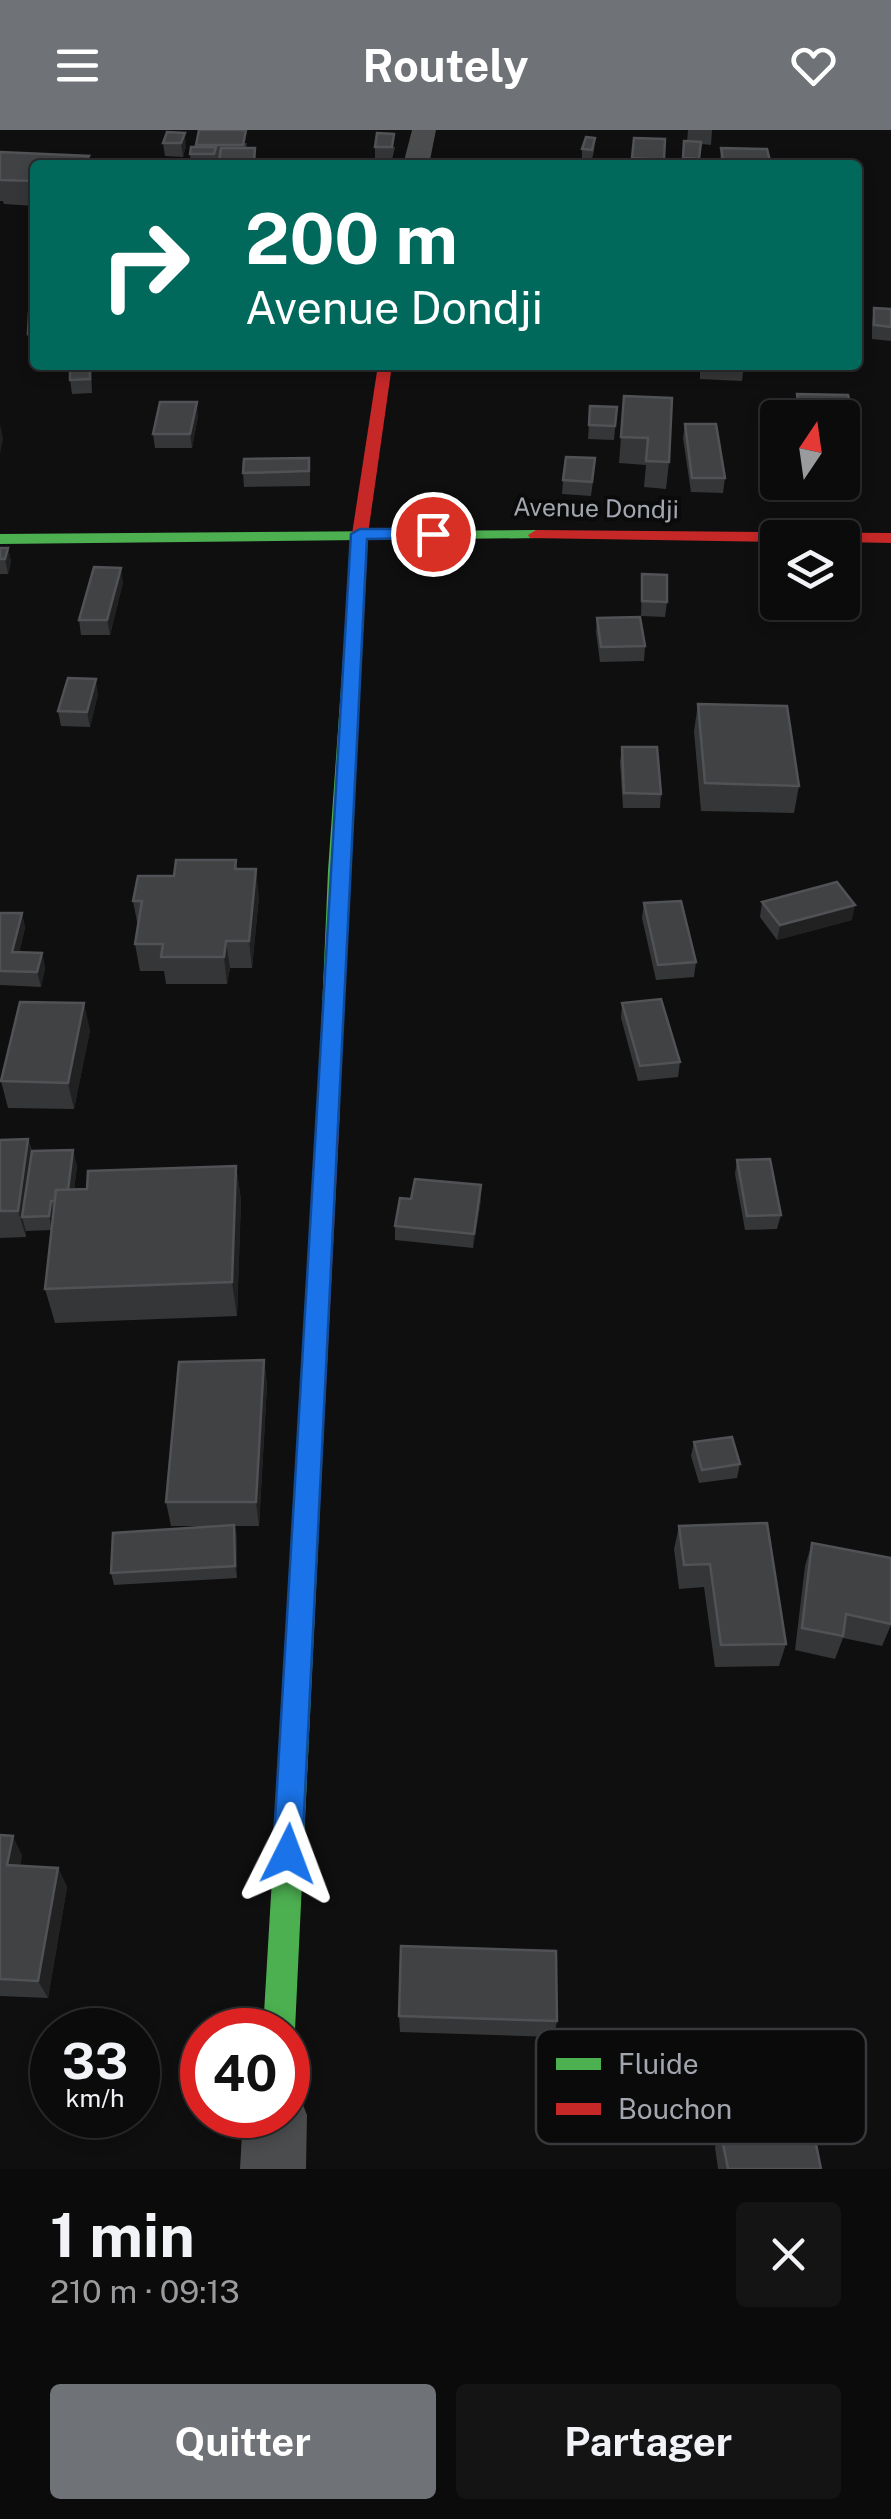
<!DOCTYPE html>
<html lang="fr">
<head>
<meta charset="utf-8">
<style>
	body { margin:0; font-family:"Public Sans",sans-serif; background:#141415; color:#f1f3f6; height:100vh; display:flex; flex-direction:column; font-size:38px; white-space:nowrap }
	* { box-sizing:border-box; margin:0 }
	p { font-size:32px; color:#9a9b9d }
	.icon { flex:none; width:55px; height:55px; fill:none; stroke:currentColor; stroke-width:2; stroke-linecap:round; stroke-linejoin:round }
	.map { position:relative; height:2039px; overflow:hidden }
	.panel { display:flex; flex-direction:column; background:#0b0b0c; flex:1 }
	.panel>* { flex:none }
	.hud { position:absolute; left:30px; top:30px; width:832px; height:210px; border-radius:10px; box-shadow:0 5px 15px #0003,0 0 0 2px #2b2b2d; background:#00695c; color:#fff; overflow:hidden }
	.needle { width:65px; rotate:13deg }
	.controls { position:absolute; left:760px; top:270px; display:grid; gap:20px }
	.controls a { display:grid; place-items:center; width:100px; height:100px; border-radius:10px; background:#0b0b0c; box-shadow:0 5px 15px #0003,0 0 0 2px #2b2b2d; font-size:50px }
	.speed { position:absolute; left:30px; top:1878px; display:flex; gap:20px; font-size:50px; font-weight:700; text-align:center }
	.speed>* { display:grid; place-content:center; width:130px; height:130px; border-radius:50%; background:#0b0b0c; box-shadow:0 5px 15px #0003,0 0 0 2px #2b2b2d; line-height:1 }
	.speed small { font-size:25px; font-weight:400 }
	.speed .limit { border:15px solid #d22; background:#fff; color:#111 }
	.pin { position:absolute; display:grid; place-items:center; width:85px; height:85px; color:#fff; margin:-42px; border:5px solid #fff; border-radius:50%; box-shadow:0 2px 10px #0007 }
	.me { position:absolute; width:110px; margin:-55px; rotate:3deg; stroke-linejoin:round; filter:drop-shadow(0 0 8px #0008) }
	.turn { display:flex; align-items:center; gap:35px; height:210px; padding:0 50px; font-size:45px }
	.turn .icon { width:130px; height:130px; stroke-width:2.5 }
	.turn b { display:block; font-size:70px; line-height:85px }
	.round { display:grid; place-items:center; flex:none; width:105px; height:105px; border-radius:10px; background:#141415 }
	.summary { display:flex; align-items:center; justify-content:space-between; height:170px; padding:0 50px }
	h1 { font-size:60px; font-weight:700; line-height:75px }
	.button { display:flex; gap:20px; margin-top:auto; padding:20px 50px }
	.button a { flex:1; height:115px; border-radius:10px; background:#6f7277; color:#fff; font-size:40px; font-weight:700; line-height:115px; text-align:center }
	.button a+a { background:#141415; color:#f1f3f6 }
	header { display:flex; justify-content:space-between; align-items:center; height:130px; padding:0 50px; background:#6f7277; color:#fff; font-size:45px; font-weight:700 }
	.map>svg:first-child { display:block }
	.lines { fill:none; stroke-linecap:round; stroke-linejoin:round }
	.street { fill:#4a4c4e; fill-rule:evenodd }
	.fast { fill:#4caf50; fill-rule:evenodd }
	.jam { fill:#c62828; fill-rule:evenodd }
	.wall { fill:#353637 }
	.shaded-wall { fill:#212122 }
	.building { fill:#414244; stroke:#505255; stroke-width:2.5 }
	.route { fill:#1a73e8; stroke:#114b97; stroke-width:2.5 }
	.labels { text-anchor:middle; stroke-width:8; stroke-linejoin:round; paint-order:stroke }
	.far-street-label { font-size:25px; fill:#a2a7af; stroke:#0a0a0b }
	.key { fill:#0a0a0b; stroke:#38393c; stroke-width:2.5 }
	.key-label { font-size:28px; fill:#a2a7af }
</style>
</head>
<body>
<header><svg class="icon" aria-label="menu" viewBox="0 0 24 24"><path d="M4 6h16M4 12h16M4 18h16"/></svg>Routely<svg class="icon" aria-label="heart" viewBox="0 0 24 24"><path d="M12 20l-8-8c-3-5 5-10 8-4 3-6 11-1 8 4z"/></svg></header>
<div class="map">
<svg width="891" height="2039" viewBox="0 0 891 2039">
	<rect width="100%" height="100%" fill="#0f0f10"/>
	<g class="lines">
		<!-- street -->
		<g class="street">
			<polygon points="412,0 436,0 429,35 403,35"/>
			<polygon points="288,1958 298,1962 307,1985 306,2039 240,2039 243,1985 288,1985"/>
		</g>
		<!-- fast -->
		<g class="fast">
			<polygon points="536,400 542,402 542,408 0,414 0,404"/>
			<polygon points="355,482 364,487 348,741 339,998 328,1006 317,998 328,741 346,487"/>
			<polygon points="306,1383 315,1387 319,1395 295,1900 288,1912 288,1900 263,1900 293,1395 297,1387"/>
		</g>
		<!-- jam -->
		<g class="jam">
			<polygon points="378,235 392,235 368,404 364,487 355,492 346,487 352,404"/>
			<polygon points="536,400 891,403 891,413 842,412 842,408 778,408 778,412 530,408 528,405"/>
			<polygon points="328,990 339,998 319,1395 315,1403 306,1407 297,1403 293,1395 317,998"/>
		</g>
	</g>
	<!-- wall -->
	<g class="wall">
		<polygon points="688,0 712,0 711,15 701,14 699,35 682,35 684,11 687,12"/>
		<polygon points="167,2 186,16 183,27 165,26 163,13"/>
		<polygon points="595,8 594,21 591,33 582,33 582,19"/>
		<polygon points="634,8 665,9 663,35 632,35"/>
		<polygon points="247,13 246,18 255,18 256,35 220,35 220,28 217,28 216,35 191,35 190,24 196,17 196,15"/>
		<polygon points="375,17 395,17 392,30 375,30"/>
		<polygon points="721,18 770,31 769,35 720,35"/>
		<polygon points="0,22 89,26 90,35 35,35 35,76 4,74 3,71 0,71"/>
		<polygon points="874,178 891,179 891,211 872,209 872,192"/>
		<polygon points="35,183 35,217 31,218 28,204"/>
		<polygon points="91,235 92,263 72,264 70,250"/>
		<polygon points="700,235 744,235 742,251 700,249"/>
		<polygon points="797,264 854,290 852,304 842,304 842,288 797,288 795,278"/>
		<polygon points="624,266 669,332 666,359 644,357 646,335 619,333"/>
		<polygon points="590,276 617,277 614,310 588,309"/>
		<polygon points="198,286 192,318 155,318 153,304"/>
		<polygon points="685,294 725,348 723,363 691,362 683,308"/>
		<polygon points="310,342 310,356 244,357 243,343"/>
		<polygon points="594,343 591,366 562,364 563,350"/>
		<polygon points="0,418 8,418 11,432 8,444 0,444"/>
		<polygon points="642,444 667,472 665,487 641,486"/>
		<polygon points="123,452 110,505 81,505 79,490"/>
		<polygon points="597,488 645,516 644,531 600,532 596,502"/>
		<polygon points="98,564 90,597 61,596 58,581"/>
		<polygon points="698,574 799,656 794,683 701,681 694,601"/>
		<polygon points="622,617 661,664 660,678 623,678 620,632"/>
		<polygon points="236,730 237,739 259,766 252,838 230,838 227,854 166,854 164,841 140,841 135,814 138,797 133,771 174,746"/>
		<polygon points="762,772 852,790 777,810 760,787"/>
		<polygon points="644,773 696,832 694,847 656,850 642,788"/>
		<polygon points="0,783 22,783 25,798 19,822 42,823 45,838 41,857 0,855"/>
		<polygon points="622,873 680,932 678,947 638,951 621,888"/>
		<polygon points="90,900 74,979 8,978 1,951"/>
		<polygon points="28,1009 32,1021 77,1035 74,1060 87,1059 236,1036 241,1070 237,1186 55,1193 45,1159 52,1100 26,1101 26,1107 0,1108 0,1010"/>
		<polygon points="737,1030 781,1085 777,1099 745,1100 735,1044"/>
		<polygon points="481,1070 473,1118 395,1110 395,1096"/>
		<polygon points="264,1230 267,1255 259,1396 235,1396 237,1408 237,1448 114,1455 111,1443 223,1396 171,1396 166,1372"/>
		<polygon points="694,1312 740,1334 737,1348 699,1353 691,1326"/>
		<polygon points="679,1396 786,1514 779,1536 715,1537 704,1457 679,1459 674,1419"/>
		<polygon points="812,1413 891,1428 891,1495 882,1516 843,1508 835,1529 795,1520 805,1436"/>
		<polygon points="0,1705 22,1725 20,1736 58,1738 67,1757 48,1868 0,1866"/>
		<polygon points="399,1886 557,1891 554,1907 400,1902"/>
		<polygon points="748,1951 821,2039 718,2039 715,2017 721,2003 747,2001 741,1967"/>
	</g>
	<!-- shaded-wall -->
	<g class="shaded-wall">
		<polygon points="185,3 186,16 183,27 181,13"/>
		<polygon points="197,272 198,286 192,318 190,304"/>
		<polygon points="0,294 3,309 0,324"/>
		<polygon points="8,418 11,432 8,444 5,429"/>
		<polygon points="121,438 123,452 110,505 107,490"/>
		<polygon points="96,549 98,564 90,597 87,582"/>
		<polygon points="256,739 259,766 252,838 249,811"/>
		<polygon points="855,775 852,790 777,810 780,795"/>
		<polygon points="22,783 25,798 16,837 12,822"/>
		<polygon points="226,811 230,838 227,854 224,827"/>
		<polygon points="42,823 45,838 41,857 37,842"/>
		<polygon points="84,873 90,900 74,979 68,953"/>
		<polygon points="28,1009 35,1036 22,1087 26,1101 26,1107 18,1081"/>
		<polygon points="73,1020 77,1035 71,1085 67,1071"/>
		<polygon points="236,1036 241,1070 237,1186 232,1152"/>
		<polygon points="481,1055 481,1070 473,1118 474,1104"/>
		<polygon points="51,1071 54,1085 52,1100 49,1086"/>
		<polygon points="264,1230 267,1255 259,1396 256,1372"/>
		<polygon points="234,1395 237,1408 237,1448 235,1436"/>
		<polygon points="13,1706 22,1725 16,1754 7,1735"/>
		<polygon points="58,1738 67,1757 48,1868 38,1851"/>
	</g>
	<!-- building -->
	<g class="building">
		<polygon points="199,0 246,0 243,15 196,15"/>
		<polygon points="167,2 185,3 181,13 163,13"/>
		<polygon points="377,3 394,4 392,17 375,17"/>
		<polygon points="586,7 595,8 592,20 582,19"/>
		<polygon points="634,8 665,9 664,30 632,28"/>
		<polygon points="684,11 701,12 699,29 683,28"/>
		<polygon points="191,17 216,17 214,24 190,24"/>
		<polygon points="221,18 255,18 254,31 219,31"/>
		<polygon points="721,18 767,19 770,31 723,30"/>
		<polygon points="0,22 89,26 84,35 93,35 35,35 35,51 0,50"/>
		<polygon points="874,178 891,179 891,197 874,195"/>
		<polygon points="29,183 35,183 35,203 28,204"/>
		<polygon points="70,235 90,235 90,249 70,250"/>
		<polygon points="702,235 744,235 744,237"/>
		<polygon points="797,264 848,265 854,290 842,290 842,288 813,288 811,276 799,276"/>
		<polygon points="624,266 672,268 669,332 646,331 648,308 621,307"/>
		<polygon points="160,272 197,272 190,304 153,304"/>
		<polygon points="590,276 617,277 615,296 589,295"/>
		<polygon points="685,294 716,294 725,348 692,348"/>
		<polygon points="566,327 595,328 592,352 563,350"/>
		<polygon points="309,328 309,341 243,343 244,329"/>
		<polygon points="0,418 8,418 5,429 0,429"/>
		<polygon points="94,437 121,438 107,490 79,490"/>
		<polygon points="642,444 667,445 667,472 642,471"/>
		<polygon points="640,487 645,516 601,517 597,488"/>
		<polygon points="68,548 96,549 87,582 58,581"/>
		<polygon points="698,574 787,576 799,656 705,653"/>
		<polygon points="622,617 657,617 661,664 624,663"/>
		<polygon points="176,730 236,730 235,739 256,739 249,811 226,811 224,827 161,827 163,814 135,814 142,771 133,771 138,746 174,746"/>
		<polygon points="837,752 855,775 780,795 762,772"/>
		<polygon points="681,771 696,832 658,835 644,773"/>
		<polygon points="0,783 22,783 12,822 42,823 37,842 0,841"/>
		<polygon points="661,869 680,932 640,936 622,873"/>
		<polygon points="20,872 84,873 68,953 1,951"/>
		<polygon points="28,1009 18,1081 0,1081 0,1010"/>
		<polygon points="73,1020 68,1060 56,1060 55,1071 51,1071 49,1086 22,1087 32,1021"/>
		<polygon points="770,1029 781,1085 747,1086 737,1030"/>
		<polygon points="236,1036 232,1152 45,1159 56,1060 87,1059 88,1041"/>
		<polygon points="415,1049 481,1055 474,1104 395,1096 400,1068 411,1069"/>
		<polygon points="264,1230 256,1372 166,1372 179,1232"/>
		<polygon points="732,1307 740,1334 702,1340 694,1312"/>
		<polygon points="767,1393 786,1514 721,1515 710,1434 684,1435 679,1396"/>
		<polygon points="234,1395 235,1436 111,1443 113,1403"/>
		<polygon points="812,1413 891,1428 891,1494 846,1484 843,1506 802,1498"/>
		<polygon points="0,1705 13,1706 7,1735 58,1738 38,1851 0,1849"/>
		<polygon points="401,1816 556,1821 557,1891 399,1886"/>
		<polygon points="802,1944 821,2039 728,2039 721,2003 757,2001 748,1951"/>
	</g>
	<!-- route -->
	<polygon class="route" points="433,399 439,401 439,408 367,409 302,1724 298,1734 288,1739 277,1734 273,1724 351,404 360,399"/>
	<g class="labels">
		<!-- far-street labels -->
		<g class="far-street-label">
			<text transform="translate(596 378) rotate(1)" y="9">Avenue Dondji</text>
		</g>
	</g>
	<!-- legend -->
	<rect x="536" y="1899" width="330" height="115" rx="15" class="key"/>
	<rect x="556" y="1928" width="45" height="12" fill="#4caf50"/>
	<rect x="556" y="1973" width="45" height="12" fill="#c62828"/>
	<g class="key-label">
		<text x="618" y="1944">Fluide</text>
		<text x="618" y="1989">Bouchon</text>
	</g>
</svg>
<div class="controls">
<a><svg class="needle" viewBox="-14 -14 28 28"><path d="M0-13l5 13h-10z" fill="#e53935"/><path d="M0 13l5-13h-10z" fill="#9a9b9d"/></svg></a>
<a><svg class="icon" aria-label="layers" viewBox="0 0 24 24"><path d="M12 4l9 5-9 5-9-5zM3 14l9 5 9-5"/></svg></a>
</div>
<div class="speed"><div>33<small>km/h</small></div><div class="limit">40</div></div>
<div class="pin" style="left:433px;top:404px;background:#d93025"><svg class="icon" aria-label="arrive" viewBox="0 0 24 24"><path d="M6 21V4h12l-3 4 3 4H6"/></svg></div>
<svg class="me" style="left:288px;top:1724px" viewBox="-20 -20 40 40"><path d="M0-17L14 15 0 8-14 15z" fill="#1a73e8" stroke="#fff" stroke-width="4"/></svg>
<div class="hud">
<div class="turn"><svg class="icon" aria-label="right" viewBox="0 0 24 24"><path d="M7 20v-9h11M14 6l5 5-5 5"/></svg><div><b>200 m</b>Avenue Dondji</div></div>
</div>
</div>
<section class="panel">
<div class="summary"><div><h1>1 min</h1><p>210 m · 09:13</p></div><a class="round"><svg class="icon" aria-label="close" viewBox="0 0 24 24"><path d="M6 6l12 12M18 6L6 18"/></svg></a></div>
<div class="button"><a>Quitter</a><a>Partager</a></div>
</section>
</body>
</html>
